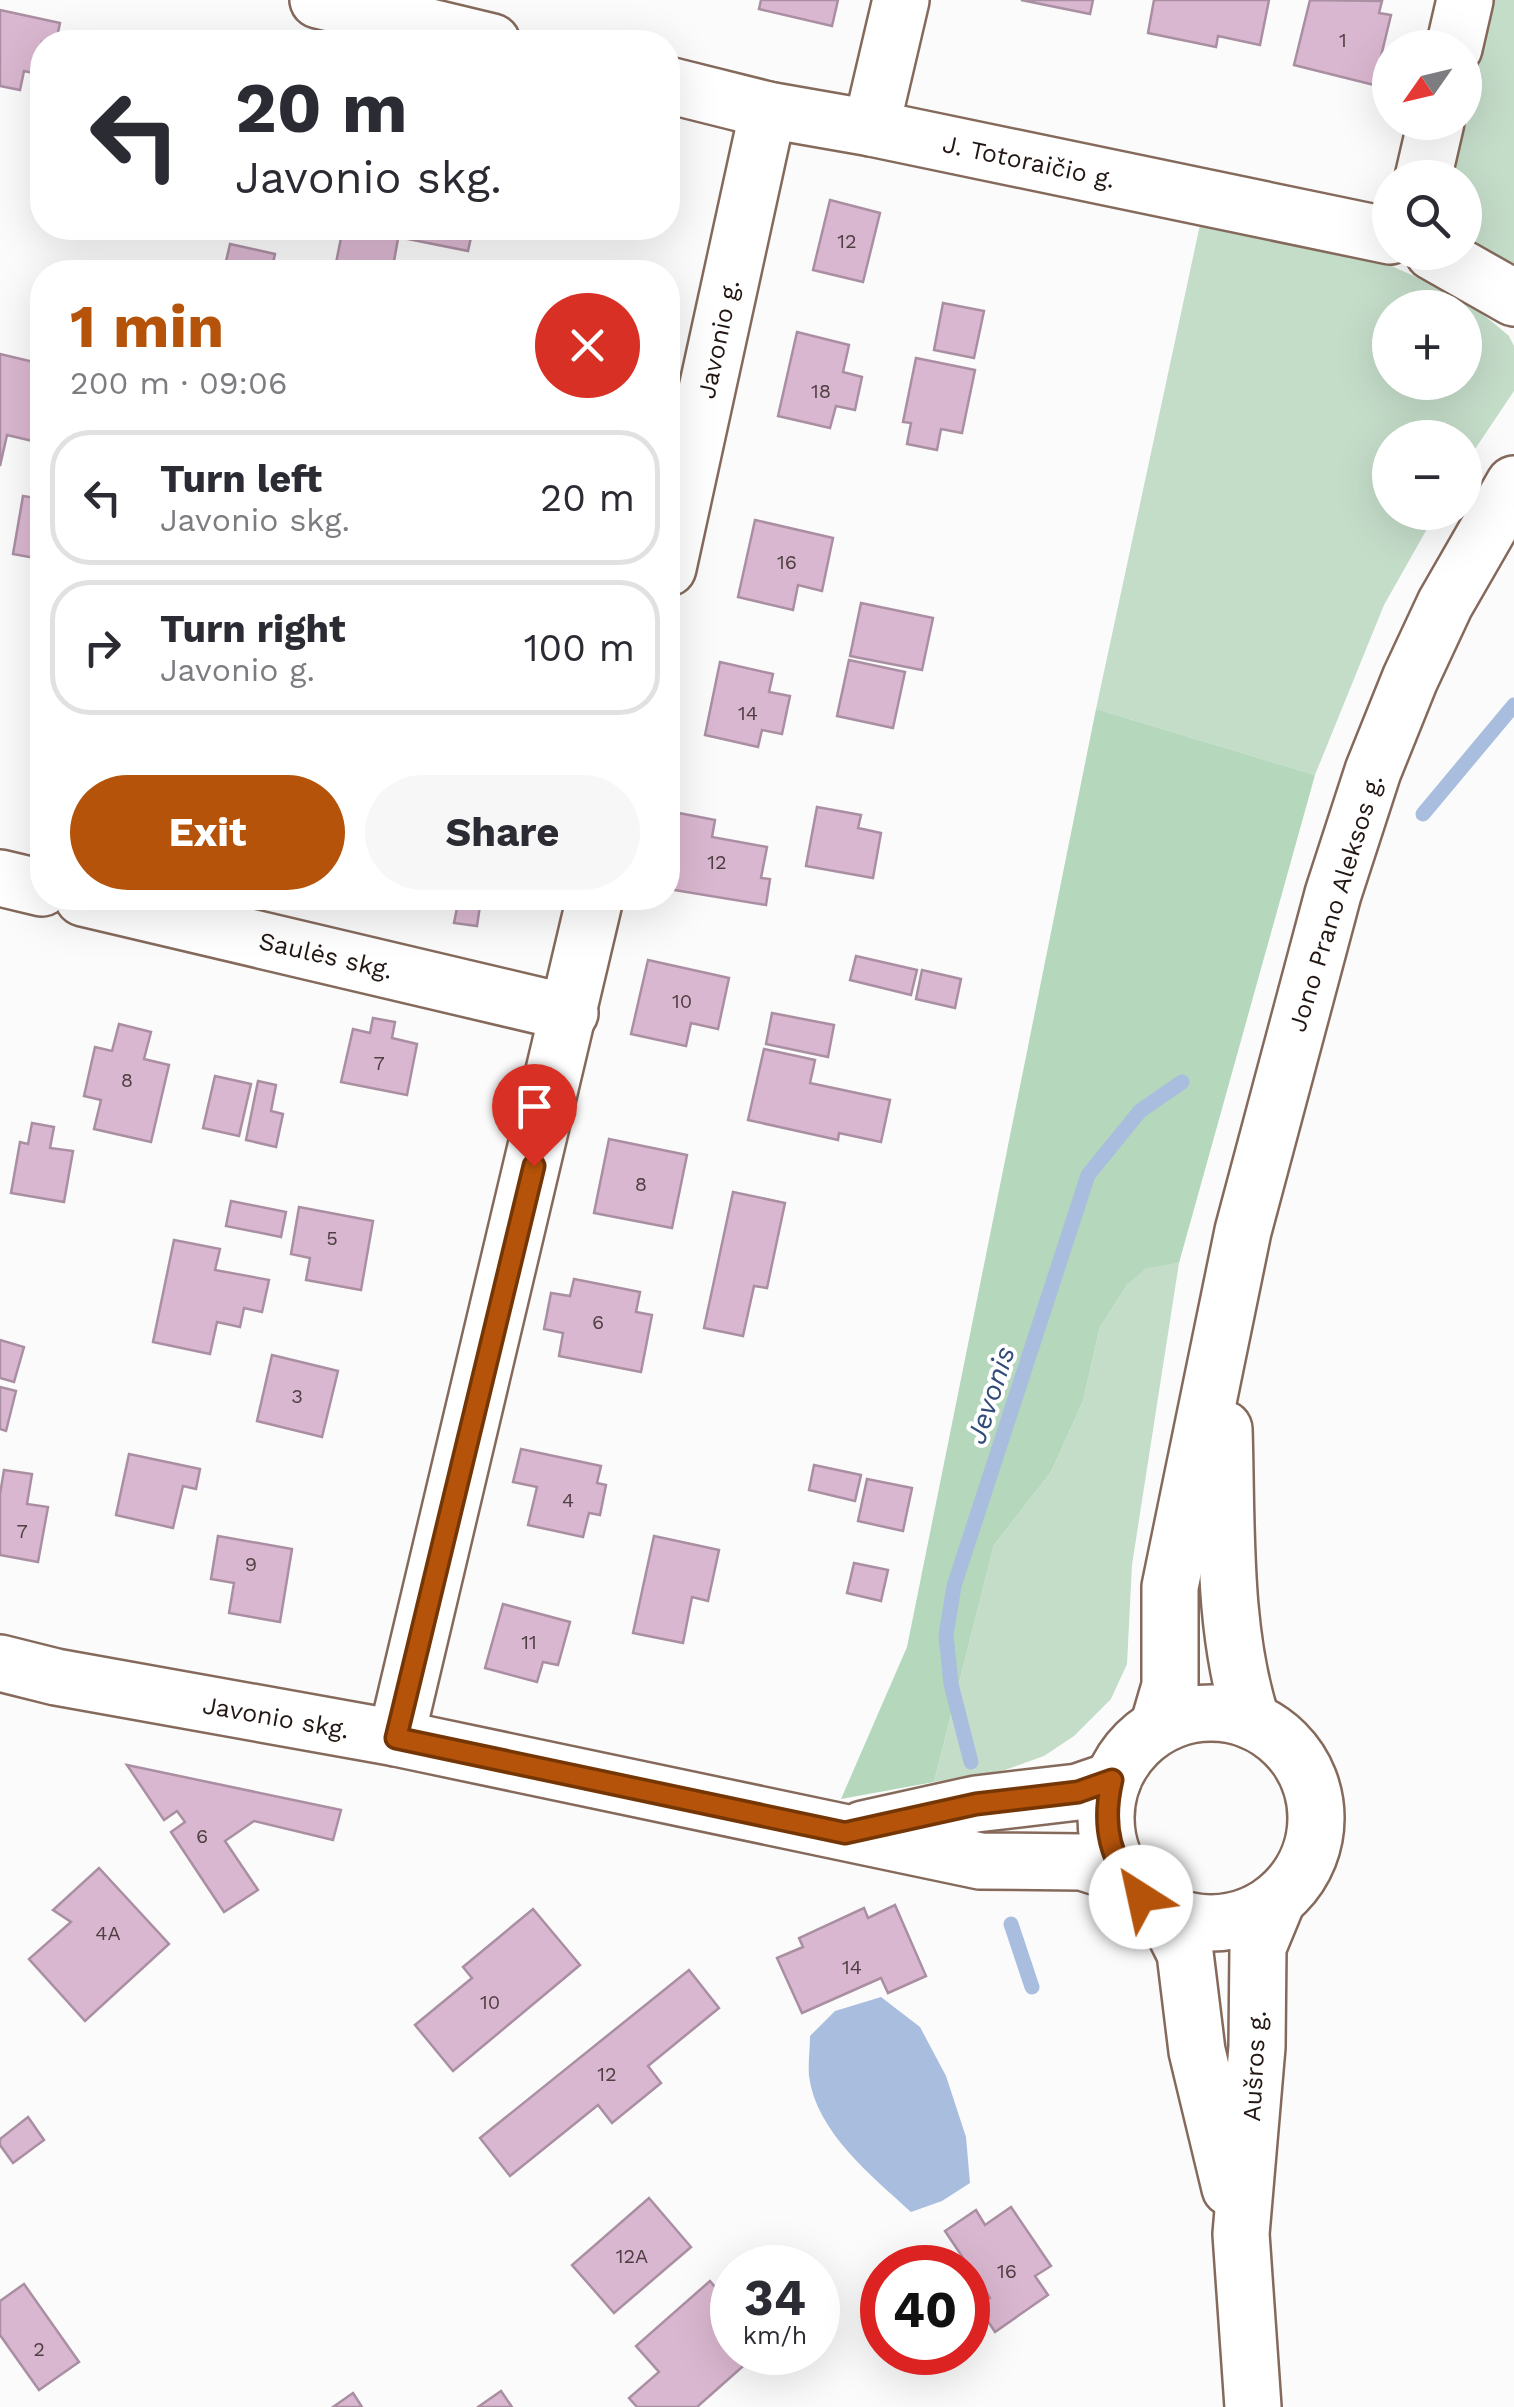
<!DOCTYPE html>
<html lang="en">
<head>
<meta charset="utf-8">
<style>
	body { margin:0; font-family:"Work Sans",sans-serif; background:#f7f7f7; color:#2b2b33; height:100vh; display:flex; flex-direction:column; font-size:38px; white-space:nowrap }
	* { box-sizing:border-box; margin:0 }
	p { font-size:32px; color:#7c7c81 }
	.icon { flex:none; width:55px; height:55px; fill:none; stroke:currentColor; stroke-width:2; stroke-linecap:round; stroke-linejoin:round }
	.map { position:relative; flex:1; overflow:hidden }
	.details { position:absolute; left:30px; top:260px; width:650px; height:650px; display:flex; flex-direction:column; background:#fff; border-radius:40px; box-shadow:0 10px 40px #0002 }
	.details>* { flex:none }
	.banner { position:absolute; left:30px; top:30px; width:650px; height:210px; border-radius:40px; box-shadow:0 10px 40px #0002; background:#fff; color:#2b2b33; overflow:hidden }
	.needle { width:65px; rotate:236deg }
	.buttons { position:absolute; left:1372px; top:30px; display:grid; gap:20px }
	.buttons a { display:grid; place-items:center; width:110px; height:110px; border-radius:50%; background:#fff; box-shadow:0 10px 40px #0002; font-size:50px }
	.speed { position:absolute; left:710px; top:2245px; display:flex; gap:20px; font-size:50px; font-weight:700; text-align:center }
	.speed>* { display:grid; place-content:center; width:130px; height:130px; border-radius:50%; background:#fff; box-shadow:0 10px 40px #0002; line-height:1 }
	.speed small { font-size:25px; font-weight:400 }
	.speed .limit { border:15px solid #d22; background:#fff; color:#111 }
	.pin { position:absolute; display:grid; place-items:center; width:85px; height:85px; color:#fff; margin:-102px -42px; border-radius:50% 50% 50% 0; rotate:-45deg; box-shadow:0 0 10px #0007 }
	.pin .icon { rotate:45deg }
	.me { position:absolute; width:110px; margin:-55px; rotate:325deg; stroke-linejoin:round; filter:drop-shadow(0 0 8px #0008) }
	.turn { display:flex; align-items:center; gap:35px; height:210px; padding:0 40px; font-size:45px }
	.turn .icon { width:130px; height:130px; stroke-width:2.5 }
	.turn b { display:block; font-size:70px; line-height:85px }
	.round { display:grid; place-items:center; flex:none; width:105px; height:105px; border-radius:52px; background:#f7f7f7 }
	.head { display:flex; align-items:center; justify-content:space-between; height:170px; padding:0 40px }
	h1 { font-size:60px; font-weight:700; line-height:75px; color:#b45309 }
	.action { display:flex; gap:20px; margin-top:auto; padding:20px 40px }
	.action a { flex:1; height:115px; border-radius:60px; background:#b45309; color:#fff; font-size:40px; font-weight:700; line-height:115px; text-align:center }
	.action a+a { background:#f7f7f7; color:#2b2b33 }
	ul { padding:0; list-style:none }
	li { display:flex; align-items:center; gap:30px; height:135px; margin:0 20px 15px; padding:0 20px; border:5px solid #e1e1e2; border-radius:40px }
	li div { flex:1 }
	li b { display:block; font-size:38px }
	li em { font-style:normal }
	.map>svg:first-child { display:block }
	.green { fill:#c4ddc9; fill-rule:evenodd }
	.forest { fill:#b5d7bb }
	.water { fill:#a9bdde }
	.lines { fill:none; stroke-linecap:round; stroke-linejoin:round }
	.stream { stroke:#a9bdde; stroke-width:15 }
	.building { fill:#dab7d0; stroke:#aa8fa2; stroke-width:2.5 }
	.minor-casing { stroke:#856a5c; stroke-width:60 }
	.minor { stroke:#fff; stroke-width:55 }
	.route-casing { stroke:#753606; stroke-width:25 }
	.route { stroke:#b45309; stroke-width:18 }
	.labels { text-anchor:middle; stroke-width:8; stroke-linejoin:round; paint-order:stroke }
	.number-label { font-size:20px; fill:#503f42 }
	.street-label { font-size:25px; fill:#221712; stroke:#fff }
	.water-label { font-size:28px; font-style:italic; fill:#324c79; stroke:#fff }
</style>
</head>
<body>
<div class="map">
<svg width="1514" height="2407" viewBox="0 0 1514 2407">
	<rect width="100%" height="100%" fill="#fbfbfb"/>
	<!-- green -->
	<g class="green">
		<polygon points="1489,0 1514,0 1514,273 1465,241 1465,178 1446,178 1460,123 1465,122 1465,100"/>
		<path d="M1201,220L1367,255L1443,289L1478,310L1509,336L1514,346V391L1465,464V438H1390V512L1436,513L1384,605L1315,775L1096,709ZM1390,308H1465V382H1390Z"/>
		<polygon points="1179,1263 1132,1565 1127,1664 1111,1699 1074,1736 1044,1756 1005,1770 934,1782 994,1545 1051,1472 1083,1401 1100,1327 1127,1285 1146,1267"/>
	</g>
	<!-- forest -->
	<polygon class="forest" points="1096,709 1315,775 1179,1263 1146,1268 1127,1285 1100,1327 1083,1401 1051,1472 994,1545 934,1782 841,1799 907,1647"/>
	<!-- water -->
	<path class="water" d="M881,1997L920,2027L946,2076L966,2137L970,2183L942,2201L911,2212C872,2176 816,2132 809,2076C808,2063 810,2049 810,2036L835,2011Z"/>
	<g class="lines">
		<!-- stream -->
		<g class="stream">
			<polyline points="1423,814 1514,705"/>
			<polyline points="971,1762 951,1684 946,1635 954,1586 1088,1175 1140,1111 1182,1082"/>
			<polyline points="1011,1924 1032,1987"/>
		</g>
	</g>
	<!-- building -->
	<g class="building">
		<polygon points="761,0 838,0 832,26 759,9"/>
		<polygon points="1021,0 1093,0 1090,14"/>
		<polygon points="1154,0 1269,0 1260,45 1218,36 1216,47 1148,33"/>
		<polygon points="1310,0 1382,1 1379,13 1391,15 1374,85 1294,65"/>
		<polygon points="0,10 60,23 56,42 42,42 42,75 24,71 20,90 0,86"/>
		<polygon points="830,200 880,213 863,282 813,270"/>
		<polygon points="343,228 377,232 378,228 400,228 392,272 336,263"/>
		<polygon points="410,228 473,228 468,251 408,239"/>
		<polygon points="567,228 611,228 608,237"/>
		<polygon points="230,244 275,254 271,272 225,266"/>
		<polygon points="943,303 984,311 974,358 934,350"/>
		<polygon points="797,332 849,345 843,372 862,377 855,410 836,406 830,428 778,416"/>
		<polygon points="0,354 42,364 42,431 37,442 7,435 0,466"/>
		<polygon points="916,358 975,370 962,433 941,429 937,450 907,444 911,423 903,422"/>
		<polygon points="23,496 42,499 42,574 32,572 35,558 13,554"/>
		<polygon points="755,520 833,538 822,591 798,585 793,610 738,597"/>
		<polygon points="861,603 933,618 922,670 850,656"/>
		<polygon points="849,660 905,672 893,728 837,716"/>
		<polygon points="720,662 773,674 769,692 790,696 782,734 762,730 758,747 705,735"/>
		<polygon points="817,807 861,815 858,828 881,833 873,878 806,866"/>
		<polygon points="679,813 715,820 712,837 767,847 761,878 770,879 766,905 668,889"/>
		<polygon points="459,898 481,899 477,926 454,923"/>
		<polygon points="856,956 917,970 911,995 850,980"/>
		<polygon points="648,960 729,978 718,1029 691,1023 686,1046 631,1034"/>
		<polygon points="922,970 961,979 955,1008 916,999"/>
		<polygon points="772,1013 834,1025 828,1057 766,1044"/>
		<polygon points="373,1018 395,1022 392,1038 417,1044 407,1095 341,1082 353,1029 370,1033"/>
		<polygon points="119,1024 151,1032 144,1059 169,1065 151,1142 94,1129 101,1100 84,1096 95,1047 112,1051"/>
		<polygon points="764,1049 815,1060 810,1083 890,1100 881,1142 839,1133 838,1140 748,1120"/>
		<polygon points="215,1076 251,1084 239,1136 203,1128"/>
		<polygon points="258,1081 276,1085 271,1111 283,1114 276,1147 246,1140"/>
		<polygon points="32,1123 54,1127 50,1148 73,1151 64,1202 11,1193 20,1142 28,1144"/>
		<polygon points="609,1139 687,1155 672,1228 594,1213"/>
		<polygon points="733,1192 785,1203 767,1288 754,1286 743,1336 704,1328"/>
		<polygon points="231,1201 286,1212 281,1237 226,1226"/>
		<polygon points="299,1207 373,1221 361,1290 306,1280 310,1258 291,1254"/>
		<polygon points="174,1240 220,1249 215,1270 269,1280 262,1312 244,1308 240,1327 217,1322 210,1354 153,1342"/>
		<polygon points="574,1279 640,1292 636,1312 652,1315 641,1372 559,1356 563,1333 544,1329 551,1293 570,1296"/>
		<polygon points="0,1340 24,1347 14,1382 0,1378"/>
		<polygon points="272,1355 338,1371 322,1437 257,1421"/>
		<polygon points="0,1387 16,1391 6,1431 0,1429"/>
		<polygon points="521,1449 601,1466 597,1483 606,1485 600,1515 589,1513 583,1537 528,1525 537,1487 513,1482"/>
		<polygon points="129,1454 200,1469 196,1489 183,1486 173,1528 116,1515"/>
		<polygon points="814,1465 861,1475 855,1501 809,1490"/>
		<polygon points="4,1470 32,1474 27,1504 48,1507 38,1562 0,1555 0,1494"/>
		<polygon points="867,1479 912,1488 903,1531 858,1521"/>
		<polygon points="218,1536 292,1549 280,1622 229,1613 234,1583 211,1579"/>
		<polygon points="654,1536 719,1550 708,1601 692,1597 683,1643 633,1633"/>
		<polygon points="854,1563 888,1570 881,1601 847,1593"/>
		<polygon points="503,1604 570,1622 558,1665 543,1662 537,1682 485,1668"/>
		<polygon points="127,1765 341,1810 333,1840 254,1821 225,1841 258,1890 224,1912 171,1832 185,1822 177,1811 164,1820"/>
		<polygon points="99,1868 169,1944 85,2021 29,1959 71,1922 53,1910"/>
		<polygon points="895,1905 926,1976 888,1993 881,1978 802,2013 777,1958 803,1947 799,1938 864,1908 868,1918"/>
		<polygon points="533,1909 580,1965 453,2071 415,2025 472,1978 463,1967"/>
		<polygon points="689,1970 719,2008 648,2066 661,2083 612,2123 598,2105 510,2176 480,2138"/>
		<polygon points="28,2117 44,2140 13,2163 0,2145 0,2139"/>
		<polygon points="649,2198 691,2247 614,2313 572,2265"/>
		<polygon points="1011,2207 1051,2266 1035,2276 1048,2295 995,2332 978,2306 990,2298 945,2231 976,2210 985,2225"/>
		<polygon points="710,2281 732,2307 732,2352 759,2352 697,2407 637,2407 629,2398 659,2372 636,2346"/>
		<polygon points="24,2284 79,2362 39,2390 0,2335 0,2301"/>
		<polygon points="501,2391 512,2407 478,2407"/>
		<polygon points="353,2393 362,2407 333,2407"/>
	</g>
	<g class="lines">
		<!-- minor casing -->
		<g class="minor-casing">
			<g id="minor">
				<polyline points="318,0 492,42"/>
				<polyline points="1454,48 1465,0"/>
				<polyline points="668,85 768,110 871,128 1390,236"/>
				<polyline points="871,128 901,0"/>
				<polyline points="1423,178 1436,122"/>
				<polyline points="1433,252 1514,298"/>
				<polyline points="668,568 768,110"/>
				<polyline points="0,878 42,888"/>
				<polyline points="83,898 570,1013"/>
				<path d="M1224,1429C1227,1522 1222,1632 1252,1721"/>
				<polyline points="0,1663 56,1677 396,1738 980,1861 1082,1862 1123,1875"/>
				<circle cx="1211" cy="1818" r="105"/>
				<polyline points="1158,1727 1170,1686 1170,1587 1243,1231 1333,894 1373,771 1410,679 1445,604 1514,484"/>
				<polyline points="396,1738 595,898"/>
				<polyline points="863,1829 976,1804 1078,1792 1113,1780"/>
				<polyline points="1165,1913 1185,1953 1197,2051 1230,2188"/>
				<polyline points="1253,2407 1241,2234 1257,2047 1258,1947 1277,1901"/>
			</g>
		</g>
		<!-- minor -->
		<use href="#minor" class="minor"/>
	</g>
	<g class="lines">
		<!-- route casing -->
		<g class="route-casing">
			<path id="route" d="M534,1166L396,1738L845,1833L976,1804L1078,1792L1112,1780C1101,1827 1110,1861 1141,1897"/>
		</g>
		<!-- route -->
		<use href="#route" class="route"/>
	</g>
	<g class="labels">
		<!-- number labels -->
		<g class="number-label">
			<text x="1343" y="47">1</text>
			<text x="847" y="248">12</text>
			<text x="821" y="398">18</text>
			<text x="787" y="569">16</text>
			<text x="748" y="720">14</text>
			<text x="717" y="869">12</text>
			<text x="682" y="1008">10</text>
			<text x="379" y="1070">7</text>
			<text x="127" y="1087">8</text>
			<text x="641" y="1191">8</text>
			<text x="332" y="1245">5</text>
			<text x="598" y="1329">6</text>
			<text x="297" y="1403">3</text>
			<text x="568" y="1507">4</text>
			<text x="22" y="1538">7</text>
			<text x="251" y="1571">9</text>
			<text x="529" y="1649">11</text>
			<text x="202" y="1843">6</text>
			<text x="108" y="1940">4A</text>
			<text x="852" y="1974">14</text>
			<text x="490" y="2009">10</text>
			<text x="607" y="2081">12</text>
			<text x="632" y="2263">12A</text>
			<text x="1007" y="2278">16</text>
			<text x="39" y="2356">2</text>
		</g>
		<!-- street labels -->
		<g class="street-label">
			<text transform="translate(1029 161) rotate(12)" y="9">J. Totoraičio g.</text>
			<text transform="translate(718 339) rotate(-78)" y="9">Javonio g.</text>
			<text transform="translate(1335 903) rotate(-73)" y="9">Jono Prano Aleksos g.</text>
			<text transform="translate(326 955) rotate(13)" y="9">Saulės skg.</text>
			<text transform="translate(276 1717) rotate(10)" y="9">Javonio skg.</text>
			<text transform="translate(1254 2066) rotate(-87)" y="9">Aušros g.</text>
		</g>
		<!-- water labels -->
		<g class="water-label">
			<text transform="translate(990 1395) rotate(-72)" y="10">Jevonis</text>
		</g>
	</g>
</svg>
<div class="buttons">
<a><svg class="needle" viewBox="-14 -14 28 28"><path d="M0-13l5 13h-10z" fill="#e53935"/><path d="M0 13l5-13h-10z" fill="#7c7c81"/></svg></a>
<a><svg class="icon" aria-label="search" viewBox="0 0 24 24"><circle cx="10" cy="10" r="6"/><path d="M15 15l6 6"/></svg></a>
<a>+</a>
<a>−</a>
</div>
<div class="speed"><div>34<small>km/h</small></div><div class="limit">40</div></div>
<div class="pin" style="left:534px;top:1166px;background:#d93025"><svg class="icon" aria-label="arrive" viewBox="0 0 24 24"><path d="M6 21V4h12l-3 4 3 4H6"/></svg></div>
<svg class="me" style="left:1141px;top:1897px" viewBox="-20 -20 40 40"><circle r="19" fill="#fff"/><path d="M0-13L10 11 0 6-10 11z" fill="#b45309"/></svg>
<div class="banner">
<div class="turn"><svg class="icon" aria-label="left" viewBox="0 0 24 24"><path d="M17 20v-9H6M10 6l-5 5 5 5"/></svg><div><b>20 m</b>Javonio skg.</div></div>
</div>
<section class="details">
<div class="head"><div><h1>1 min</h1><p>200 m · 09:06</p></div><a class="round" style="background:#d93025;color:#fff"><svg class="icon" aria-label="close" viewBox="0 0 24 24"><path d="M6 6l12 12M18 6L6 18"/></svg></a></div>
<ul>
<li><svg class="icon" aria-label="left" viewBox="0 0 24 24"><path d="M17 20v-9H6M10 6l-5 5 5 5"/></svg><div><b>Turn left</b><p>Javonio skg.</p></div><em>20 m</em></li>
<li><svg class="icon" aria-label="right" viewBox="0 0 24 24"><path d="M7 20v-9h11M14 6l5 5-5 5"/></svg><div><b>Turn right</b><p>Javonio g.</p></div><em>100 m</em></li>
</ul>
<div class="action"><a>Exit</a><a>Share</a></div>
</section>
</div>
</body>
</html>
